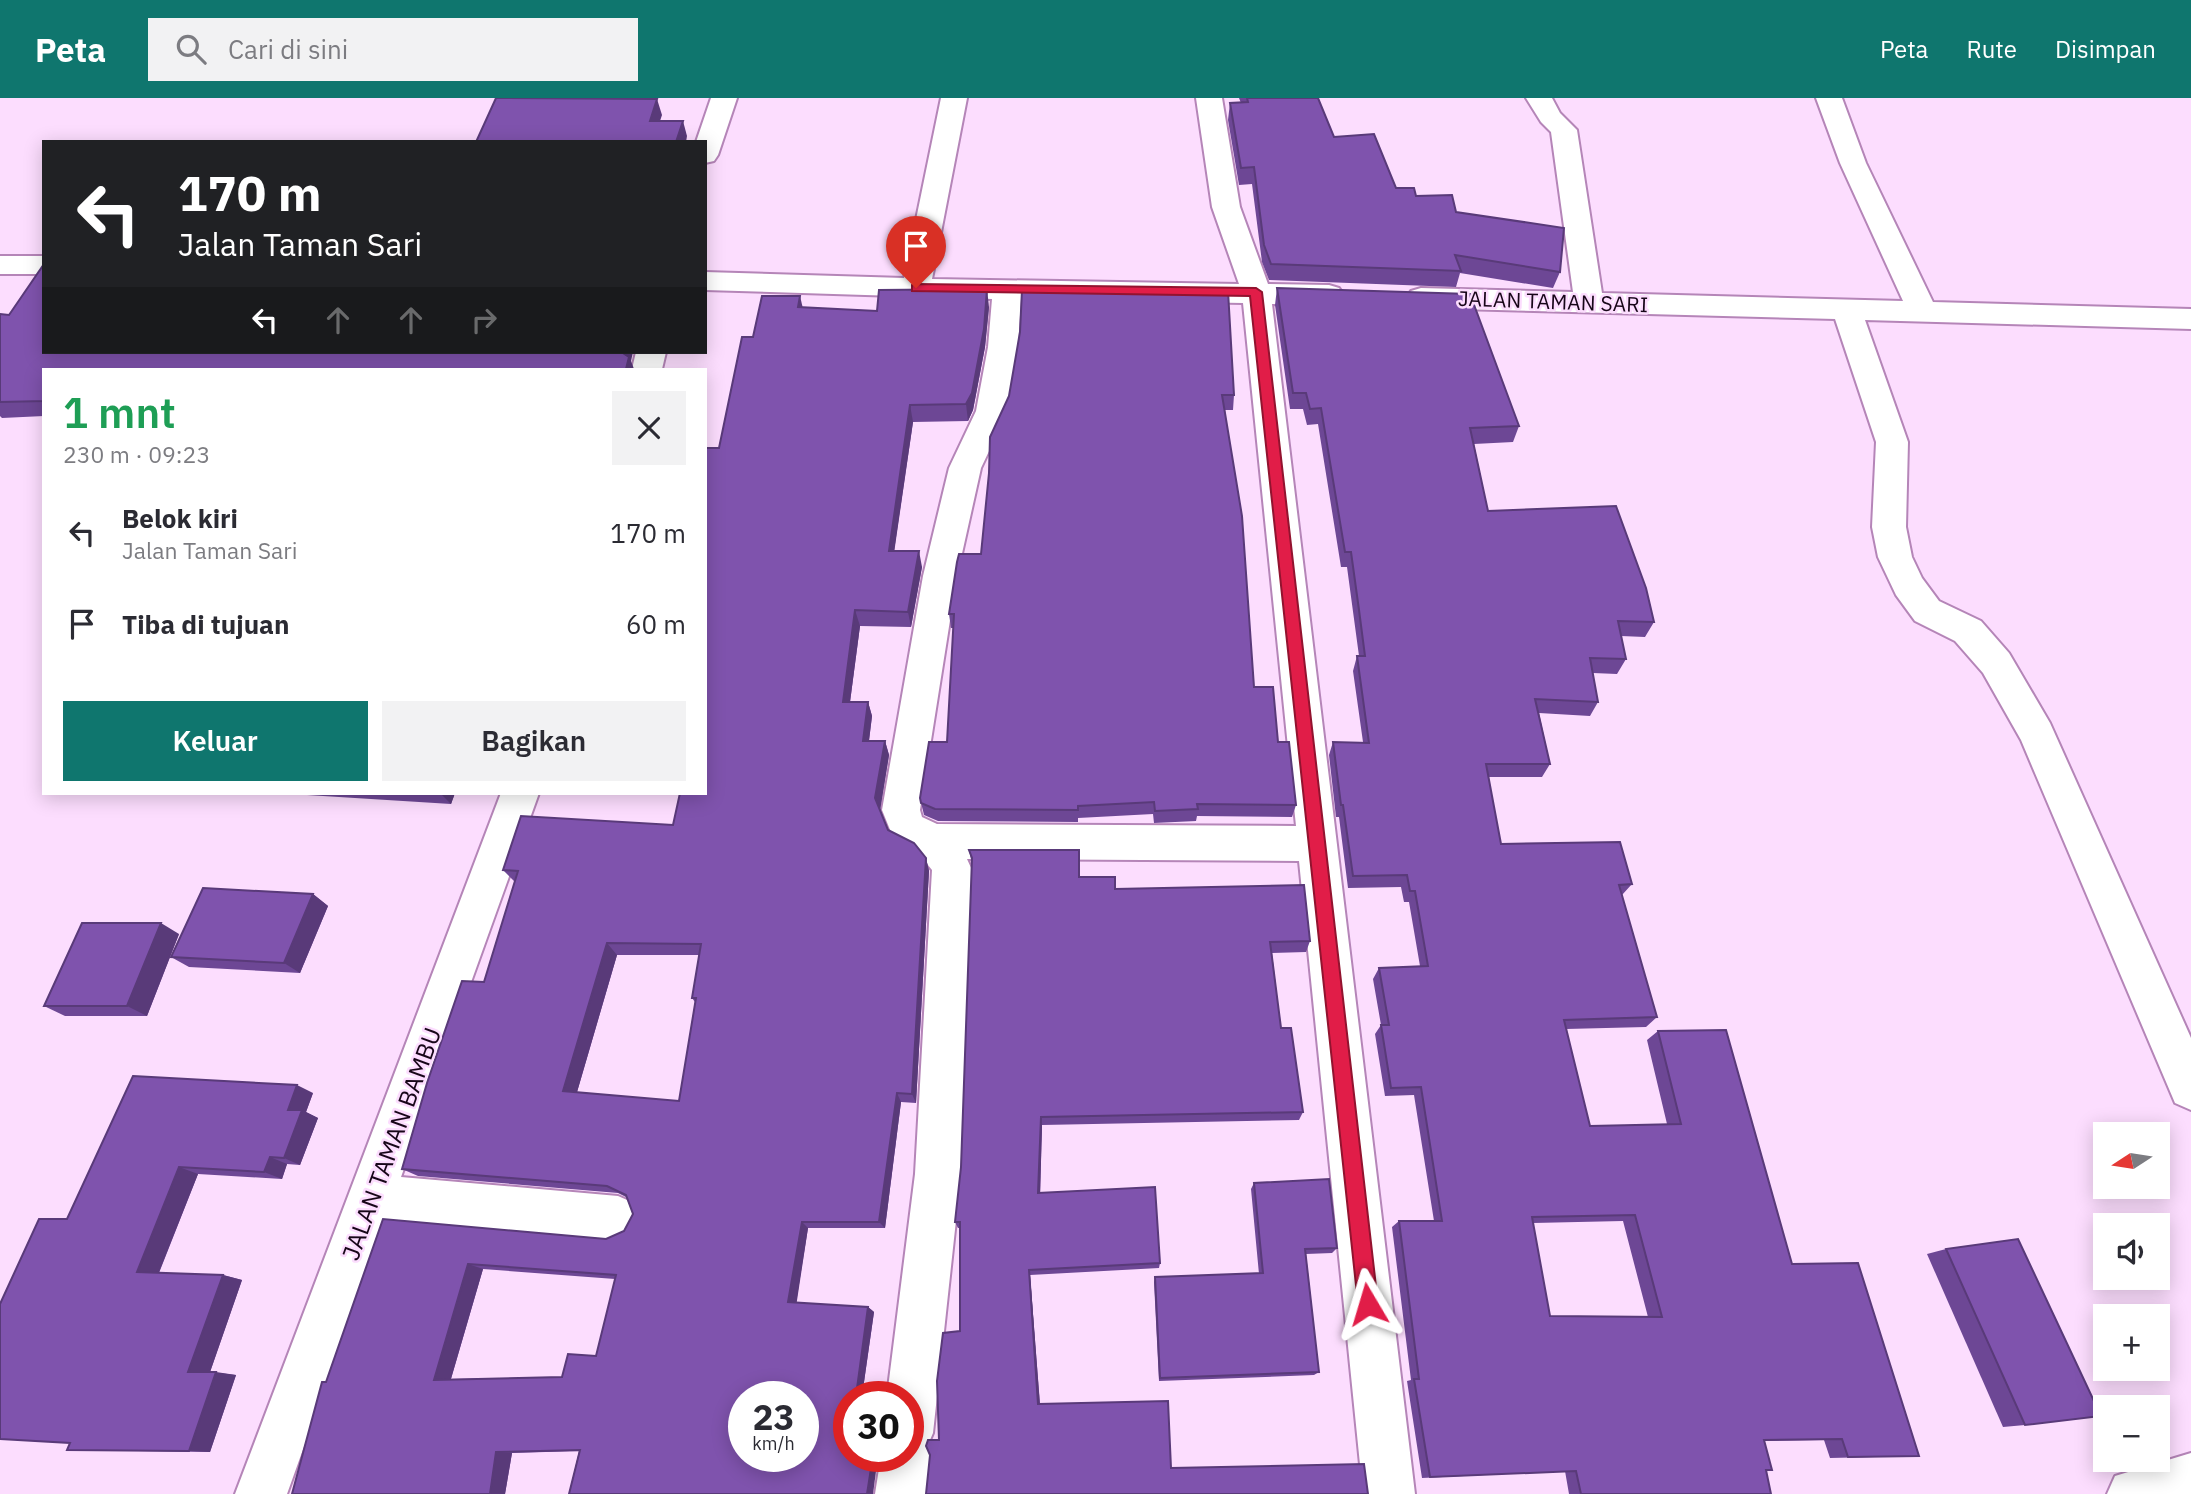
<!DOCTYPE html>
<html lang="id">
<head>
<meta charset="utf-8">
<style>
	body { margin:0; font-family:"IBM Plex Sans",sans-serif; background:#f2f2f3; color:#2b2b33; height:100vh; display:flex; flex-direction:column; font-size:26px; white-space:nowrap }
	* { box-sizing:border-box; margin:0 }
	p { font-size:23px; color:#7c7c81 }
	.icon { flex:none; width:38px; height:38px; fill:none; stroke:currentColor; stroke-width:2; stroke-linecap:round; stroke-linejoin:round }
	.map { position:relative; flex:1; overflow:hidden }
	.side { position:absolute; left:42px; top:270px; width:665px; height:427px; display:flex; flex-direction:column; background:#fff; border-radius:0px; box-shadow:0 4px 18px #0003 }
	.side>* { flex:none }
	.hud { position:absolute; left:42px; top:42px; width:665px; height:214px; border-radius:0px; box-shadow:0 4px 18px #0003; background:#202124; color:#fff; overflow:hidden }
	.needle { width:46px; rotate:258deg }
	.fabs { position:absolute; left:2093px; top:1024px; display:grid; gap:14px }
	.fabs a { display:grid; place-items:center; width:77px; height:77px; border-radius:0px; background:#fff; box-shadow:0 4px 18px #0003; font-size:35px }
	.speed { position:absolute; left:728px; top:1283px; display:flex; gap:14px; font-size:35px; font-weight:700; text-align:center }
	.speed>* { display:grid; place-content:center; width:91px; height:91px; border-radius:50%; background:#fff; box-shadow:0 4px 18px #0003; line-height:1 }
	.speed small { font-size:18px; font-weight:400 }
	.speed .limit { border:10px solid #d22; background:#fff; color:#111 }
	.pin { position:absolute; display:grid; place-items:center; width:60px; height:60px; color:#fff; margin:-72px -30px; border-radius:50% 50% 50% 0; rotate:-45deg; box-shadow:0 0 7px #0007 }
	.pin .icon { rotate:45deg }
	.me { position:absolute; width:77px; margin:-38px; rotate:353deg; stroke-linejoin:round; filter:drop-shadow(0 0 5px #0008) }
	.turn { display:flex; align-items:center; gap:24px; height:147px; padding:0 21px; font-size:32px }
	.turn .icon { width:91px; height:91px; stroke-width:2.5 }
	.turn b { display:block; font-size:49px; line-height:60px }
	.lanes { display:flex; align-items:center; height:66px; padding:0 21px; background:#0003; justify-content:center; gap:35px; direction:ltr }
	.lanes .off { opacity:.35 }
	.round { display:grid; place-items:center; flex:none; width:74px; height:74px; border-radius:0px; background:#f2f2f3 }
	.summary { display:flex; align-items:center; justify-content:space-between; height:119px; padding:0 21px }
	h1 { font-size:42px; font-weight:600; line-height:52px; color:#1e9e55 }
	.primary-button { display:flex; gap:14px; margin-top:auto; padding:14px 21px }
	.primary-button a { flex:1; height:80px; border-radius:0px; background:#0f766e; color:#fff; font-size:28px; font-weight:600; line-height:80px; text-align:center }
	.primary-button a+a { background:#f2f2f3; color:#2b2b33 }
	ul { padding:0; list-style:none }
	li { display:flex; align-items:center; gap:21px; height:91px; padding:0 21px }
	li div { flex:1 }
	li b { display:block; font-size:26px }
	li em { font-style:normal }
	header { display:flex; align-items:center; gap:42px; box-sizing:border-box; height:98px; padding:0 35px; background:#0f766e; color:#fff }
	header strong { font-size:33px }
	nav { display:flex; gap:38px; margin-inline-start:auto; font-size:24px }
	.search { width:490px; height:63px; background:#f2f2f3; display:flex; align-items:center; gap:18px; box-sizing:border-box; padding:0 24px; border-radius:0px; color:#7c7c81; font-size:26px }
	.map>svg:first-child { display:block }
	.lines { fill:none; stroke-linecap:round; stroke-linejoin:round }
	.minor-casing { stroke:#b585b8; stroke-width:4 }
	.minor { fill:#fff; fill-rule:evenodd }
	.wall { fill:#6d4795; fill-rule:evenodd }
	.shaded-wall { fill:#593a79 }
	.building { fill:#7f53ad; stroke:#593a79; stroke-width:2; fill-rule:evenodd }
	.route { fill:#e11d48; stroke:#92132f; stroke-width:2 }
	.labels { text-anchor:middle; stroke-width:5; stroke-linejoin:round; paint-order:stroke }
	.far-street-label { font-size:21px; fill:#170618; stroke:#fcddfe }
	.street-label { font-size:24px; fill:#170618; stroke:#fcddfe }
</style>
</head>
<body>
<header>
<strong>Peta</strong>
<div class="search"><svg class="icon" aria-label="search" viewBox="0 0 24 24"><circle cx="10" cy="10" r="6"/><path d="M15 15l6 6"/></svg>Cari di sini</div>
<nav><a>Peta</a><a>Rute</a><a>Disimpan</a></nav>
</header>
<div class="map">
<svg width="2191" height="1396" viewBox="0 0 2191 1396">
	<rect width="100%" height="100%" fill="#fcddfe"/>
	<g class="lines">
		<!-- minor casing -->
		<g class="minor-casing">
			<g id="minor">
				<polygon points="711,0 737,0 718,57 714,63 705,65 705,44 696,44"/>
				<path d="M941,0H967L932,181L1239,186L1212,109L1196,0H1222L1240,109L1268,186L1329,187L1339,190L1344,197L1339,204L1329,207L1272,206L1415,1396H1363L1299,763L967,761L972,772L961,1076L933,1335L927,1349L931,1358L927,1396H875L881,1358H908V1298H887L915,1076L932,772L919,756L895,744L882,712L923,478L949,370L976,313L988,249L992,201L705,192V174L904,180ZM1021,201L1243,205L1296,728L937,726L922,719L920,712L957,478L981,370L1008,313L1018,249Z"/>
				<polygon points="1526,0 1552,0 1560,15 1577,32 1602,195 1903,203 1840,65 1816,0 1842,0 1866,65 1933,204 2191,211 2191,231 1865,222 1908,344 1906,429 1912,459 1922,480 1939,503 1981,523 2009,555 2050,625 2191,940 2191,1012 2175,1005 2021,642 1983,575 1955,543 1915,523 1896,497 1878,459 1872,429 1876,344 1835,221 1421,210 1411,207 1406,200 1411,193 1421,190 1573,194 1551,34 1541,24"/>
				<rect x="0" y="158" width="44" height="18"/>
				<polygon points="636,254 666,254 662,271 632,271"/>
				<polygon points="501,695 539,695 401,1079 618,1098 634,1105 641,1121 634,1137 618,1144 385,1123 287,1396 235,1396"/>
				<polygon points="2191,1355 2191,1396 2107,1396 2115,1378"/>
			</g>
		</g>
		<!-- minor -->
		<use href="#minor" class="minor"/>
	</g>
	<!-- wall -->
	<g class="wall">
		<polygon points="1239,0 1318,0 1334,39 1396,90 1456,114 1560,174 1553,190 1460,175 1456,189 1269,182 1262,164 1252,86 1239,87 1228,22 1230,5 1241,5"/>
		<path d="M1277,190L1519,328L1513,344L1474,346L1488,413L1654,524L1645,539L1621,538L1626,561L1617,576L1593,575L1598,604L1590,618L1539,615L1550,666L1542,679H1488L1501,746L1632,786L1622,797L1657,919L1646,929L1566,931L1590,1028L1667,1026L1647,942L1658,933L1792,1166L1919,1358L1830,1360L1824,1342L1764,1343L1766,1372L1771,1396H1569L1565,1373L1422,1380L1407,1283L1411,1282L1392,1129L1399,1123H1434L1414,997L1385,998L1375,936L1381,927L1373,881L1379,870L1420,868L1409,804H1404L1401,789L1348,790L1339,719H1336L1329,657L1333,644H1363L1353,573L1357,558H1359L1347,469H1341L1318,326L1307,327L1303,311H1290L1275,207ZM1623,1123L1648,1219L1550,1218L1533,1125Z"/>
		<polygon points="1171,194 1234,297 1233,312 1225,312 1254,589 1278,644 1296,707 1292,719 1197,718 1196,723 1154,725 1153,716 1078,720 1078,724 938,723 924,717 920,700 947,644 954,530 951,530 949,516 981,456"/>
		<path d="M803,209L877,213L989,209L985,249L973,312L968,323L913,324L894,453L922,469L911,529L860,528L850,604H868L872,618L869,643H885L889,657L880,711L888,732L926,760L929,773L916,1005L901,1004L885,1130H808L796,1205L868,1209L874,1214L862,1298H849V1358L873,1396H569L579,1353L512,1355L505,1396H292L326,1284L383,1121L606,1141L624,1133L633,1116L626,1099L618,1095L418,1078L402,1071L484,884L515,784L503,772L673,727L705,695L719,350L753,239ZM617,857H699L692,900L695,904L679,1003L577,994ZM483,1171L615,1181L596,1258L562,1279L451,1281Z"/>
		<polygon points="0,216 9,217 44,254 631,263 44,271 44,318 2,320 0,318"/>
		<polygon points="275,695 455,695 451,706"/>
		<polygon points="969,752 1079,779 1115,791 1310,843 1306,854 1272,855 1281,930 1303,1014 1299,1022 1042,1027 1040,1095 1160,1165 1159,1170 1030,1177 1040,1306 1171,1370 1368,1396 939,1342 960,1233 960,1130 958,1130 955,1124 961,1069 972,766"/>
		<polygon points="313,796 328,808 300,875 189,869 171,859"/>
		<polygon points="179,836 147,918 65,918 44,908"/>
		<polygon points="313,995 306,1014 318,1020 300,1067 287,1066 282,1081 198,1076 159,1175 223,1177 242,1182 210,1274 236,1277 210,1354 67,1352 70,1345 67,1121"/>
		<polygon points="1254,1085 1337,1150 1332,1155 1306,1156 1319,1274 1314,1277 1159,1283 1154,1184 1155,1179 1259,1176 1251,1091"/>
		<polygon points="1946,1151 2025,1327 2003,1329 1927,1156"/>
	</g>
	<!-- shaded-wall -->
	<g class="shaded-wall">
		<polygon points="657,1 662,17 655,38 650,23"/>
		<polygon points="683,23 687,38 686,44 676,44"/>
		<polygon points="987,191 989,209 985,249 973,312 968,323 966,306"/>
		<polygon points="800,198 804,215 798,209"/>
		<polygon points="624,254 633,254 631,263 634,271 626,271"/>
		<polygon points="910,307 913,324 892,469 889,453"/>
		<polygon points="919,453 922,469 911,529 908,514"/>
		<polygon points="855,512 860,528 848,619 843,604"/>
		<polygon points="868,604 872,618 867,658 863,643"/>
		<polygon points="885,643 889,657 880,713 875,700"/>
		<polygon points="440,695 455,695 451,706"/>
		<polygon points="926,760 929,773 916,1005 912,996"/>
		<polygon points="313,796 328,808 300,875 284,865"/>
		<polygon points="161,825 179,836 147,918 127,908"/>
		<polygon points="607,845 617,857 575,1001 563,993"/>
		<polygon points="297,987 313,995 306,1014 318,1020 300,1067 284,1060 288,1012"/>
		<polygon points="897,995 901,1004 885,1130 879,1124"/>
		<polygon points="1041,1019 1042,1027 1040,1101 1038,1095"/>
		<polygon points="270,1059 287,1066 282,1081 264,1074"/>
		<polygon points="179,1069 198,1076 157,1179 137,1174"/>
		<polygon points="802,1124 808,1130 796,1209 788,1204"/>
		<polygon points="468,1166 483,1171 450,1284 434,1282"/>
		<polygon points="1029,1172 1030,1177 1040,1308 1038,1306"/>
		<polygon points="223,1177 242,1182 209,1277 188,1274"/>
		<polygon points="868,1209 874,1214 862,1298 856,1298"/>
		<polygon points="216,1274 236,1277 210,1354 189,1353"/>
		<polygon points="496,1354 512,1355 505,1396 490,1396"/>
		<polygon points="873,1358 878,1358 873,1396 867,1396"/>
	</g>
	<!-- building -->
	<g class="building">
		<polygon points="496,0 657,1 650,23 683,23 676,44 476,44"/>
		<polygon points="1247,0 1318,0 1334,39 1374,36 1396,90 1414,90 1416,98 1452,97 1456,114 1564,130 1560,174 1455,157 1461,173 1271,166 1264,147 1254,69 1241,70 1230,5 1248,4"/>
		<polygon points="44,166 44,254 229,255 232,254 624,254 623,255 629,259 626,271 44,271 44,303 0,304 0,216 9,217"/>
		<polygon points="1130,189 1171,189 1171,194 1228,193 1234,297 1222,297 1242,418 1254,589 1273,589 1278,644 1289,644 1296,707 1197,706 1198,711 1155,713 1154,704 1078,708 1078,712 935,711 921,705 920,700 929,644 947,644 954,516 949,516 957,464 959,456 981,456 989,375 990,339 1009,298 1020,234 1022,192"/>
		<path d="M1277,190L1470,196L1519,328L1470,330L1488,413L1616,408L1646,490L1654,524L1618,523L1626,561L1590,560L1598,604L1535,601L1550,666H1486L1501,746L1620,744L1632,786L1619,787L1657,919L1564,922L1590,1028L1681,1026L1658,933L1726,932L1792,1166L1858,1165L1919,1358L1848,1359L1842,1341L1764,1342L1772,1372H1766L1771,1396H1581L1576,1373L1430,1379L1414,1281H1419L1399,1123H1442L1421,989L1391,990L1381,927H1389L1379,870L1428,868L1415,793H1410L1407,777L1353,778L1343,707H1341L1333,644L1369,645L1357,558H1365L1359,512L1351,454H1345L1321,310L1310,311L1306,295H1293ZM1635,1117L1662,1219L1550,1218L1532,1119Z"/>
		<path d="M987,191L984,231L972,295L966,306L910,307L889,453H919L908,514L855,512L843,604H868L863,643H885L875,700L888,732L914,745L926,760L912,996L897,995L879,1124H802L788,1204L868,1209L856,1298H849V1358H873L867,1396H569L580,1352L496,1354L490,1396H292L322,1284H326L383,1121L606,1141L624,1133L633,1116L626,1097L607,1088L402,1071L427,985L462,883L484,884L518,773L503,772L521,718L673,727L680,695H705V350H719L742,239H753L762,198H800L798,209L877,213L879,192ZM607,845L701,846L692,900H696L679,1003L563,993ZM468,1166L616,1177L596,1258L568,1256L562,1279L434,1282ZM744,1298H803V1358H744Z"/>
		<polygon points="969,752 1079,752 1079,779 1115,779 1115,791 1304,787 1310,843 1270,844 1281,930 1291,930 1303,1014 1041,1019 1038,1095 1155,1089 1160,1165 1029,1172 1038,1306 1168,1303 1171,1370 1364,1366 1368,1396 926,1396 930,1357 926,1348 928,1342 939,1342 937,1283 943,1235 960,1233 960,1124 955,1124 961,1069 972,760"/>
		<polygon points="203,790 313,796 284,865 171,859"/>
		<polygon points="82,825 161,825 127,908 44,908"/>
		<polygon points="133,978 297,987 288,1012 302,1012 284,1060 270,1059 264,1074 179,1069 137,1174 223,1177 188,1274 216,1274 189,1353 67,1352 70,1345 0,1341 0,1206 39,1121 67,1121"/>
		<polygon points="1329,1081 1337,1150 1305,1151 1319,1274 1160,1280 1155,1179 1263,1175 1254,1085"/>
		<polygon points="2018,1141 2101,1318 2025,1327 1946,1151"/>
	</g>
	<!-- route -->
	<polygon class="route" points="916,186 1256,190 1262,194 1378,1206 1375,1213 1368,1216 1361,1213 1358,1206 1250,198 912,193 912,187"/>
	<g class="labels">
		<!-- far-street labels -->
		<g class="far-street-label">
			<text transform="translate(1553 204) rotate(2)" y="7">JALAN TAMAN SARI</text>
		</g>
		<!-- street labels -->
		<g class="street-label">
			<text transform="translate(392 1046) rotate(-70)" y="8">JALAN TAMAN BAMBU</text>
		</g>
	</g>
</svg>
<div class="fabs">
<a><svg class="needle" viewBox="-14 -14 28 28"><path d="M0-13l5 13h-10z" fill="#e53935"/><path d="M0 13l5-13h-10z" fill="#7c7c81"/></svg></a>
<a><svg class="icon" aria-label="sound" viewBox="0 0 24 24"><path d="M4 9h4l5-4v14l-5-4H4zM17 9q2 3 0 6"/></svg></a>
<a>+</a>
<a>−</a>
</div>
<div class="speed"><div>23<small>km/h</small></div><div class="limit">30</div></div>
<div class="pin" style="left:916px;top:190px;background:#d93025"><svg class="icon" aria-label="arrive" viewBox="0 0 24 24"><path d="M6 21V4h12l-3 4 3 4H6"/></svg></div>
<svg class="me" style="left:1368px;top:1206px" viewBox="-20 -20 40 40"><path d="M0-17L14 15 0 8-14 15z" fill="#e11d48" stroke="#fff" stroke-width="4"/></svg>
<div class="hud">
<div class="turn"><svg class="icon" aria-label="left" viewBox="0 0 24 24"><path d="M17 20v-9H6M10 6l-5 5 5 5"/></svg><div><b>170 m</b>Jalan Taman Sari</div></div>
<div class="lanes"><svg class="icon" aria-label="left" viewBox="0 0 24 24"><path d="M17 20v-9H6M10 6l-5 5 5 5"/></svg><svg class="icon off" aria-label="ahead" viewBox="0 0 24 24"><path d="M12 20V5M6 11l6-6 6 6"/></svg><svg class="icon off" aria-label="ahead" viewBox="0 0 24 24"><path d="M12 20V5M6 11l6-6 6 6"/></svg><svg class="icon off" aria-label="right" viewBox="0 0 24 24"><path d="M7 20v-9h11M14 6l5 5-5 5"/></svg></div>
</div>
<section class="side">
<div class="summary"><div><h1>1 mnt</h1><p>230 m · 09:23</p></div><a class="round"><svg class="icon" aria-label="close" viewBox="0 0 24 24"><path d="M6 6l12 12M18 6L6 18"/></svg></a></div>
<ul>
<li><svg class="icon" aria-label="left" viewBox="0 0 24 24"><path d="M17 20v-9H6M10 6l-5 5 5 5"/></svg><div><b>Belok kiri</b><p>Jalan Taman Sari</p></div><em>170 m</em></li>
<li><svg class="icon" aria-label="arrive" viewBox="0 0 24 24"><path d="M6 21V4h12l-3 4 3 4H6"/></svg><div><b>Tiba di tujuan</b></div><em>60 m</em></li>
</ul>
<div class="primary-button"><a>Keluar</a><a>Bagikan</a></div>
</section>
</div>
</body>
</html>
